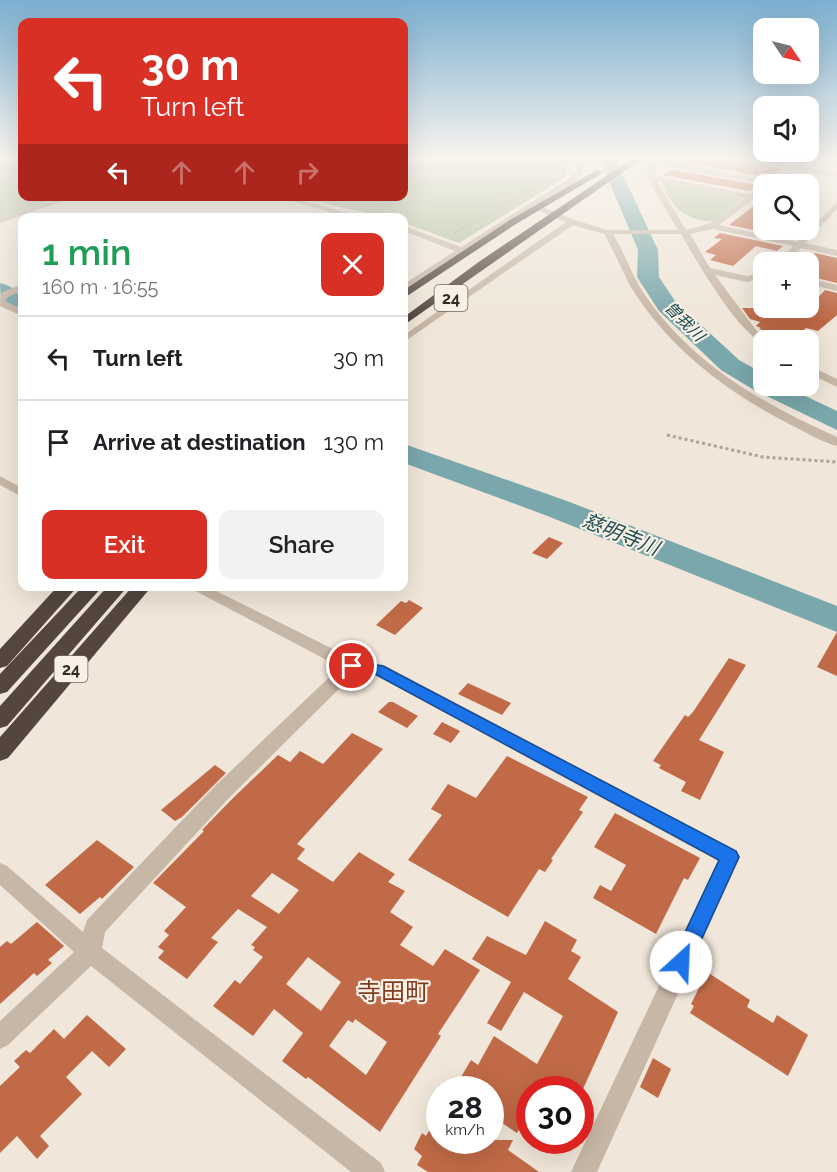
<!DOCTYPE html>
<html lang="en">
<head>
<meta charset="utf-8">
<style>
	body { margin:0; font-family:Raleway,"Noto Sans JP",sans-serif; background:#f2f2f2; color:#202124; height:100vh; display:flex; flex-direction:column; font-size:22px; white-space:nowrap }
	* { box-sizing:border-box; margin:0 }
	p { font-size:20px; color:#757577 }
	.icon { flex:none; width:33px; height:33px; fill:none; stroke:currentColor; stroke-width:2; stroke-linecap:round; stroke-linejoin:round }
	.map { position:relative; flex:1; overflow:hidden }
	.sheet { position:absolute; left:18px; top:213px; width:390px; height:378px; display:flex; flex-direction:column; background:#fff; border-radius:12px; box-shadow:0 6px 24px #0002 }
	.sheet>* { flex:none }
	.guide { position:absolute; left:18px; top:18px; width:390px; height:183px; border-radius:12px; box-shadow:0 6px 24px #0002; background:#d93025; color:#fff; overflow:hidden }
	.needle { width:39px; rotate:125deg }
	.buttons { position:absolute; left:753px; top:18px; display:grid; gap:12px }
	.buttons a { display:grid; place-items:center; width:66px; height:66px; border-radius:12px; background:#fff; box-shadow:0 6px 24px #0002; font-size:30px }
	.speed { position:absolute; left:426px; top:1076px; display:flex; gap:12px; font-size:30px; font-weight:700; text-align:center }
	.speed>* { display:grid; place-content:center; width:78px; height:78px; border-radius:50%; background:#fff; box-shadow:0 6px 24px #0002; line-height:1 }
	.speed small { font-size:15px; font-weight:400 }
	.speed .limit { border:9px solid #d22; background:#fff; color:#111 }
	.pin { position:absolute; display:grid; place-items:center; width:51px; height:51px; color:#fff; margin:-26px; border:3px solid #fff; border-radius:50%; box-shadow:0 2px 6px #0007 }
	.me { position:absolute; width:66px; margin:-33px; rotate:25deg; stroke-linejoin:round; filter:drop-shadow(0 0 4px #0008) }
	.turn { display:flex; align-items:center; gap:21px; height:126px; padding:0 24px; font-size:27px }
	.turn .icon { width:78px; height:78px; stroke-width:2.5 }
	.turn b { display:block; font-size:42px; line-height:51px }
	.lanes { display:flex; align-items:center; height:57px; padding:0 24px; background:#0003; justify-content:center; gap:30px; direction:ltr }
	.lanes .off { opacity:.35 }
	.round { display:grid; place-items:center; flex:none; width:63px; height:63px; border-radius:12px; background:#f2f2f2 }
	.summary { display:flex; align-items:center; justify-content:space-between; height:102px; padding:0 24px }
	h1 { font-size:36px; font-weight:600; line-height:45px; color:#1e9e55 }
	.cta { display:flex; gap:12px; margin-top:auto; padding:12px 24px }
	.cta a { flex:1; height:69px; border-radius:12px; background:#d93025; color:#fff; font-size:24px; font-weight:600; line-height:69px; text-align:center }
	.cta a+a { background:#f2f2f2; color:#202124 }
	ul { padding:0; list-style:none }
	li { display:flex; align-items:center; gap:18px; height:84px; padding:0 24px; border-top:2px solid #e0e0e0 }
	li div { flex:1 }
	li b { display:block; font-size:22px }
	li em { font-style:normal }
	.map>svg:first-child { display:block }
	.green { fill:#b0be9a }
	.lines { fill:none; stroke-linecap:round; stroke-linejoin:round }
	.river { fill:#79a7ab; fill-rule:evenodd }
	.building { fill:#c06a47; fill-rule:evenodd }
	.path-far1 { stroke:#b3a190; stroke-width:2; stroke-dasharray:1.5 1.5; stroke-linecap:butt }
	.path { stroke:#b3a190; stroke-width:3; stroke-dasharray:3 3; stroke-linecap:butt }
	.minor { fill:#c7b7a6; fill-rule:evenodd }
	.highway { fill:#54463e; fill-rule:evenodd }
	.route { fill:#1a73e8; stroke:#114b97; stroke-width:1.5 }
	.labels { text-anchor:middle; stroke-width:4.5; stroke-linejoin:round; paint-order:stroke }
	.shield { fill:#f8f0e5; stroke:#6e665f; stroke-width:1.5 }
	.shield-label { font-size:16px; font-weight:bold; fill:#332b26 }
	.far-water-label { font-size:16px; font-style:italic; fill:#1e4d53; stroke:#f8f0e5 }
	.water-label { font-size:20px; font-style:italic; fill:#1e4d53; stroke:#f8f0e5 }
	.near-neighbourhood-label { font-size:24px; fill:#7e3d23; stroke:#f8f0e5 }
</style>
</head>
<body>
<div class="map">
<svg width="837" height="1172" viewBox="0 0 837 1172">
	<rect width="100%" height="100%" fill="#f0e6d9"/>
	<!-- green -->
	<g class="green">
		<polygon points="0,158 22,158 22,196 62,197 0,218"/>
		<polygon points="404,158 568,158 564,178 459,243 404,223 404,218 382,217 298,197 404,196"/>
		<path d="M662,181L739,196L742,199L714,221C688,223 669,206 662,181Z"/>
	</g>
	<g class="lines">
		<!-- river -->
		<g class="river">
			<polygon points="599,158 615,158 658,250 659,277 675,301 739,360 764,374 764,386 784,386 837,411 837,430 754,390 721,370 659,311 637,277 638,250"/>
			<path d="M0,283C19,288 22,296 22,315L1,306Z"/>
			<polygon points="404,444 567,501 837,606 837,632 545,515 404,463"/>
		</g>
	</g>
	<!-- building -->
	<g class="building">
		<polygon points="665,158 729,158 781,169 768,178"/>
		<polygon points="671,170 759,185 750,191 663,175"/>
		<polygon points="764,198 764,230 796,234 791,238 729,225"/>
		<polygon points="720,233 783,246 777,251 756,246 733,266 710,260 716,255 705,252 722,239 714,238"/>
		<polygon points="815,253 837,258 837,283 808,276 808,260"/>
		<polygon points="825,290 837,293 837,315 818,331 806,328 791,340 771,340 768,336 772,333 759,329 761,328 756,326 760,322 750,319 742,308 783,308 803,313"/>
		<polygon points="549,537 563,543 547,559 532,553"/>
		<polygon points="409,600 423,608 395,635 376,625 401,601 406,603"/>
		<polygon points="837,632 837,676 817,667"/>
		<polygon points="729,658 746,665 699,740 724,752 700,800 681,791 686,782 659,768 661,765 653,761 685,715 688,717 693,712"/>
		<polygon points="468,683 511,703 502,715 458,694"/>
		<polygon points="389,702 393,702 418,716 407,728 378,712"/>
		<polygon points="442,722 460,731 451,743 433,734"/>
		<path d="M352,733L383,749L297,844L305,849L297,859L333,882L359,852L395,874L388,882L405,891L390,912L413,927L400,945L433,966L445,949L480,970L438,1034L441,1036L380,1132L308,1077L306,1079L282,1061L303,1033L274,1009L253,1036L213,1006L235,980L240,984L263,957L253,950L255,947L251,945L267,927L238,909L211,938L218,942L187,979L158,958L164,951L158,947L169,935L164,931L186,907L153,883L204,831L202,830L231,800L278,755L290,762L300,751L323,764ZM272,873L299,890L279,914L251,896ZM308,957L341,982L321,1011L286,984ZM355,1019L387,1042L366,1075L329,1046L348,1020L353,1023Z"/>
		<polygon points="507,756 588,797 579,810 583,812 551,859 553,860 545,872 539,869 508,917 408,860 442,815 431,809 448,784 476,798"/>
		<polygon points="215,765 226,773 182,817 175,821 161,810"/>
		<polygon points="615,813 700,858 688,880 684,878 656,934 593,898 600,885 611,891 626,865 594,847"/>
		<polygon points="97,840 134,867 102,899 100,897 80,914 45,885"/>
		<polygon points="545,921 577,940 571,951 581,957 568,979 618,1012 583,1089 530,1089 530,1109 517,1133 490,1115 490,1089 454,1089 471,1060 478,1065 494,1036 537,1064 563,1016 524,992 501,1031 487,1023 511,982 472,959 487,936 526,955"/>
		<polygon points="37,922 64,946 48,960 52,963 37,976 34,973 0,1004 0,947 7,941 11,944"/>
		<polygon points="707,972 750,1000 747,1007 773,1023 777,1015 808,1035 788,1076 690,1013 694,1006 691,1004"/>
		<polygon points="87,1015 126,1049 109,1067 92,1051 66,1077 82,1094 40,1136 49,1146 37,1159 17,1136 0,1153 0,1086 20,1067 14,1061 26,1050 30,1053 54,1029 64,1039"/>
		<polygon points="653,1058 671,1069 658,1098 640,1087"/>
		<polygon points="440,1112 440,1140 513,1140 508,1150 539,1172 428,1172 417,1165 422,1156 414,1149 422,1133 426,1136"/>
	</g>
	<g class="lines">
		<!-- path-far1 -->
		<g class="path-far1">
			<polyline points="434,158 462,160"/>
			<polyline points="452,170 462,160 472,160"/>
			<polyline points="503,194 517,196"/>
			<polyline points="452,235 534,187"/>
		</g>
		<!-- path -->
		<polyline class="path" points="667,435 763,457 837,462"/>
		<!-- minor -->
		<g class="minor">
			<path d="M535,158H583V174L573,184L538,205L575,220L607,230H678L647,178V168L652,158L771,181V184H764L656,165L655,176L749,194L764,185V191L719,225L797,242L837,202V209L805,243L837,250V256L801,248L787,262H779L793,246L713,229L690,234L710,268L747,276L764,272V278L747,282L715,275L756,330L769,340H764V343C738,334 696,260 681,234H613C625,254 632,276 645,295C691,363 764,405 837,437V446C821,442 806,432 791,425C731,394 677,355 638,298C624,278 617,255 604,234L573,225L404,342V335L566,222L532,208L404,291V284L455,251L404,231V226L461,247L567,180L576,172V163ZM657,181L745,198L711,223L686,230Z"/>
			<polygon points="736,158 752,158 837,173 837,177"/>
			<polygon points="66,196 78,196 0,223 0,218"/>
			<polygon points="273,196 287,196 366,218 351,218"/>
			<polygon points="808,278 837,285 837,291 808,284"/>
			<polygon points="17,286 22,286 22,290 8,297 5,301 22,309 22,316 0,306 1,293"/>
			<polygon points="808,365 837,379 837,387 808,373"/>
			<polygon points="0,476 22,488 22,497 0,485"/>
			<polygon points="186,586 206,586 355,660 384,665 737,851 740,857 597,1172 571,1172 718,861 375,675 356,672 229,798 105,932 102,948 381,1163 385,1172 351,1172 91,966 8,1045 0,1049 0,1021 74,952 0,885 0,863 7,866 83,932 87,920 215,786 340,667"/>
		</g>
		<!-- highway -->
		<g class="highway">
			<polygon points="633,158 643,158 404,325 404,317 480,261"/>
			<polygon points="597,170 604,172 516,224 404,298 404,290 510,220"/>
			<polygon points="58,586 78,586 7,666 0,668 0,649"/>
			<polygon points="83,586 103,586 7,692 0,694 0,674"/>
			<polygon points="108,586 128,586 7,726 0,728 0,706"/>
			<polygon points="133,586 152,586 8,758 0,761 0,737"/>
		</g>
	</g>
	<!-- sky -->
	<linearGradient id="sky" x2="0" y2="1"><stop stop-color="#7bafd0"/><stop offset="0.49" stop-color="#f8f4ee"/><stop offset="1" stop-color="#f8f4ee" stop-opacity="0"/></linearGradient>
	<rect width="837" height="322" fill="url(#sky)"/>
	<!-- route -->
	<polygon class="route" points="352,661 383,666 736,851 739,857 688,969 681,972 674,969 671,962 719,860 375,674 347,670 345,666"/>
	<g class="labels">
		<!-- shield labels -->
		<g class="shield">
			<rect x="434.5" y="285" width="33" height="26" rx="4.5"/>
			<rect x="54.5" y="656" width="33" height="26" rx="4.5"/>
		</g>
		<g class="shield-label">
			<text x="451" y="304">24</text>
			<text x="71" y="675">24</text>
		</g>
		<!-- far-water labels -->
		<g class="far-water-label">
			<text transform="translate(685 321) rotate(45)" y="6">曽我川</text>
		</g>
		<!-- water labels -->
		<g class="water-label">
			<text transform="translate(621 534) rotate(22)" y="7">慈明寺川</text>
		</g>
		<!-- near-neighbourhood labels -->
		<g class="near-neighbourhood-label">
			<text x="393" y="1000">寺田町</text>
		</g>
	</g>
</svg>
<div class="buttons">
<a><svg class="needle" viewBox="-14 -14 28 28"><path d="M0-13l5 13h-10z" fill="#e53935"/><path d="M0 13l5-13h-10z" fill="#757577"/></svg></a>
<a><svg class="icon" aria-label="sound" viewBox="0 0 24 24"><path d="M4 9h4l5-4v14l-5-4H4zM17 9q2 3 0 6"/></svg></a>
<a><svg class="icon" aria-label="search" viewBox="0 0 24 24"><circle cx="10" cy="10" r="6"/><path d="M15 15l6 6"/></svg></a>
<a>+</a>
<a>−</a>
</div>
<div class="speed"><div>28<small>km/h</small></div><div class="limit">30</div></div>
<div class="pin" style="left:352px;top:666px;background:#d93025"><svg class="icon" aria-label="arrive" viewBox="0 0 24 24"><path d="M6 21V4h12l-3 4 3 4H6"/></svg></div>
<svg class="me" style="left:681px;top:962px" viewBox="-20 -20 40 40"><circle r="19" fill="#fff"/><path d="M0-13L10 11 0 6-10 11z" fill="#1a73e8"/></svg>
<div class="guide">
<div class="turn"><svg class="icon" aria-label="left" viewBox="0 0 24 24"><path d="M17 20v-9H6M10 6l-5 5 5 5"/></svg><div><b>30 m</b>Turn left</div></div>
<div class="lanes"><svg class="icon" aria-label="left" viewBox="0 0 24 24"><path d="M17 20v-9H6M10 6l-5 5 5 5"/></svg><svg class="icon off" aria-label="ahead" viewBox="0 0 24 24"><path d="M12 20V5M6 11l6-6 6 6"/></svg><svg class="icon off" aria-label="ahead" viewBox="0 0 24 24"><path d="M12 20V5M6 11l6-6 6 6"/></svg><svg class="icon off" aria-label="right" viewBox="0 0 24 24"><path d="M7 20v-9h11M14 6l5 5-5 5"/></svg></div>
</div>
<section class="sheet">
<div class="summary"><div><h1>1 min</h1><p>160 m · 16:55</p></div><a class="round" style="background:#d93025;color:#fff"><svg class="icon" aria-label="close" viewBox="0 0 24 24"><path d="M6 6l12 12M18 6L6 18"/></svg></a></div>
<ul>
<li><svg class="icon" aria-label="left" viewBox="0 0 24 24"><path d="M17 20v-9H6M10 6l-5 5 5 5"/></svg><div><b>Turn left</b></div><em>30 m</em></li>
<li><svg class="icon" aria-label="arrive" viewBox="0 0 24 24"><path d="M6 21V4h12l-3 4 3 4H6"/></svg><div><b>Arrive at destination</b></div><em>130 m</em></li>
</ul>
<div class="cta"><a>Exit</a><a>Share</a></div>
</section>
</div>
</body>
</html>
